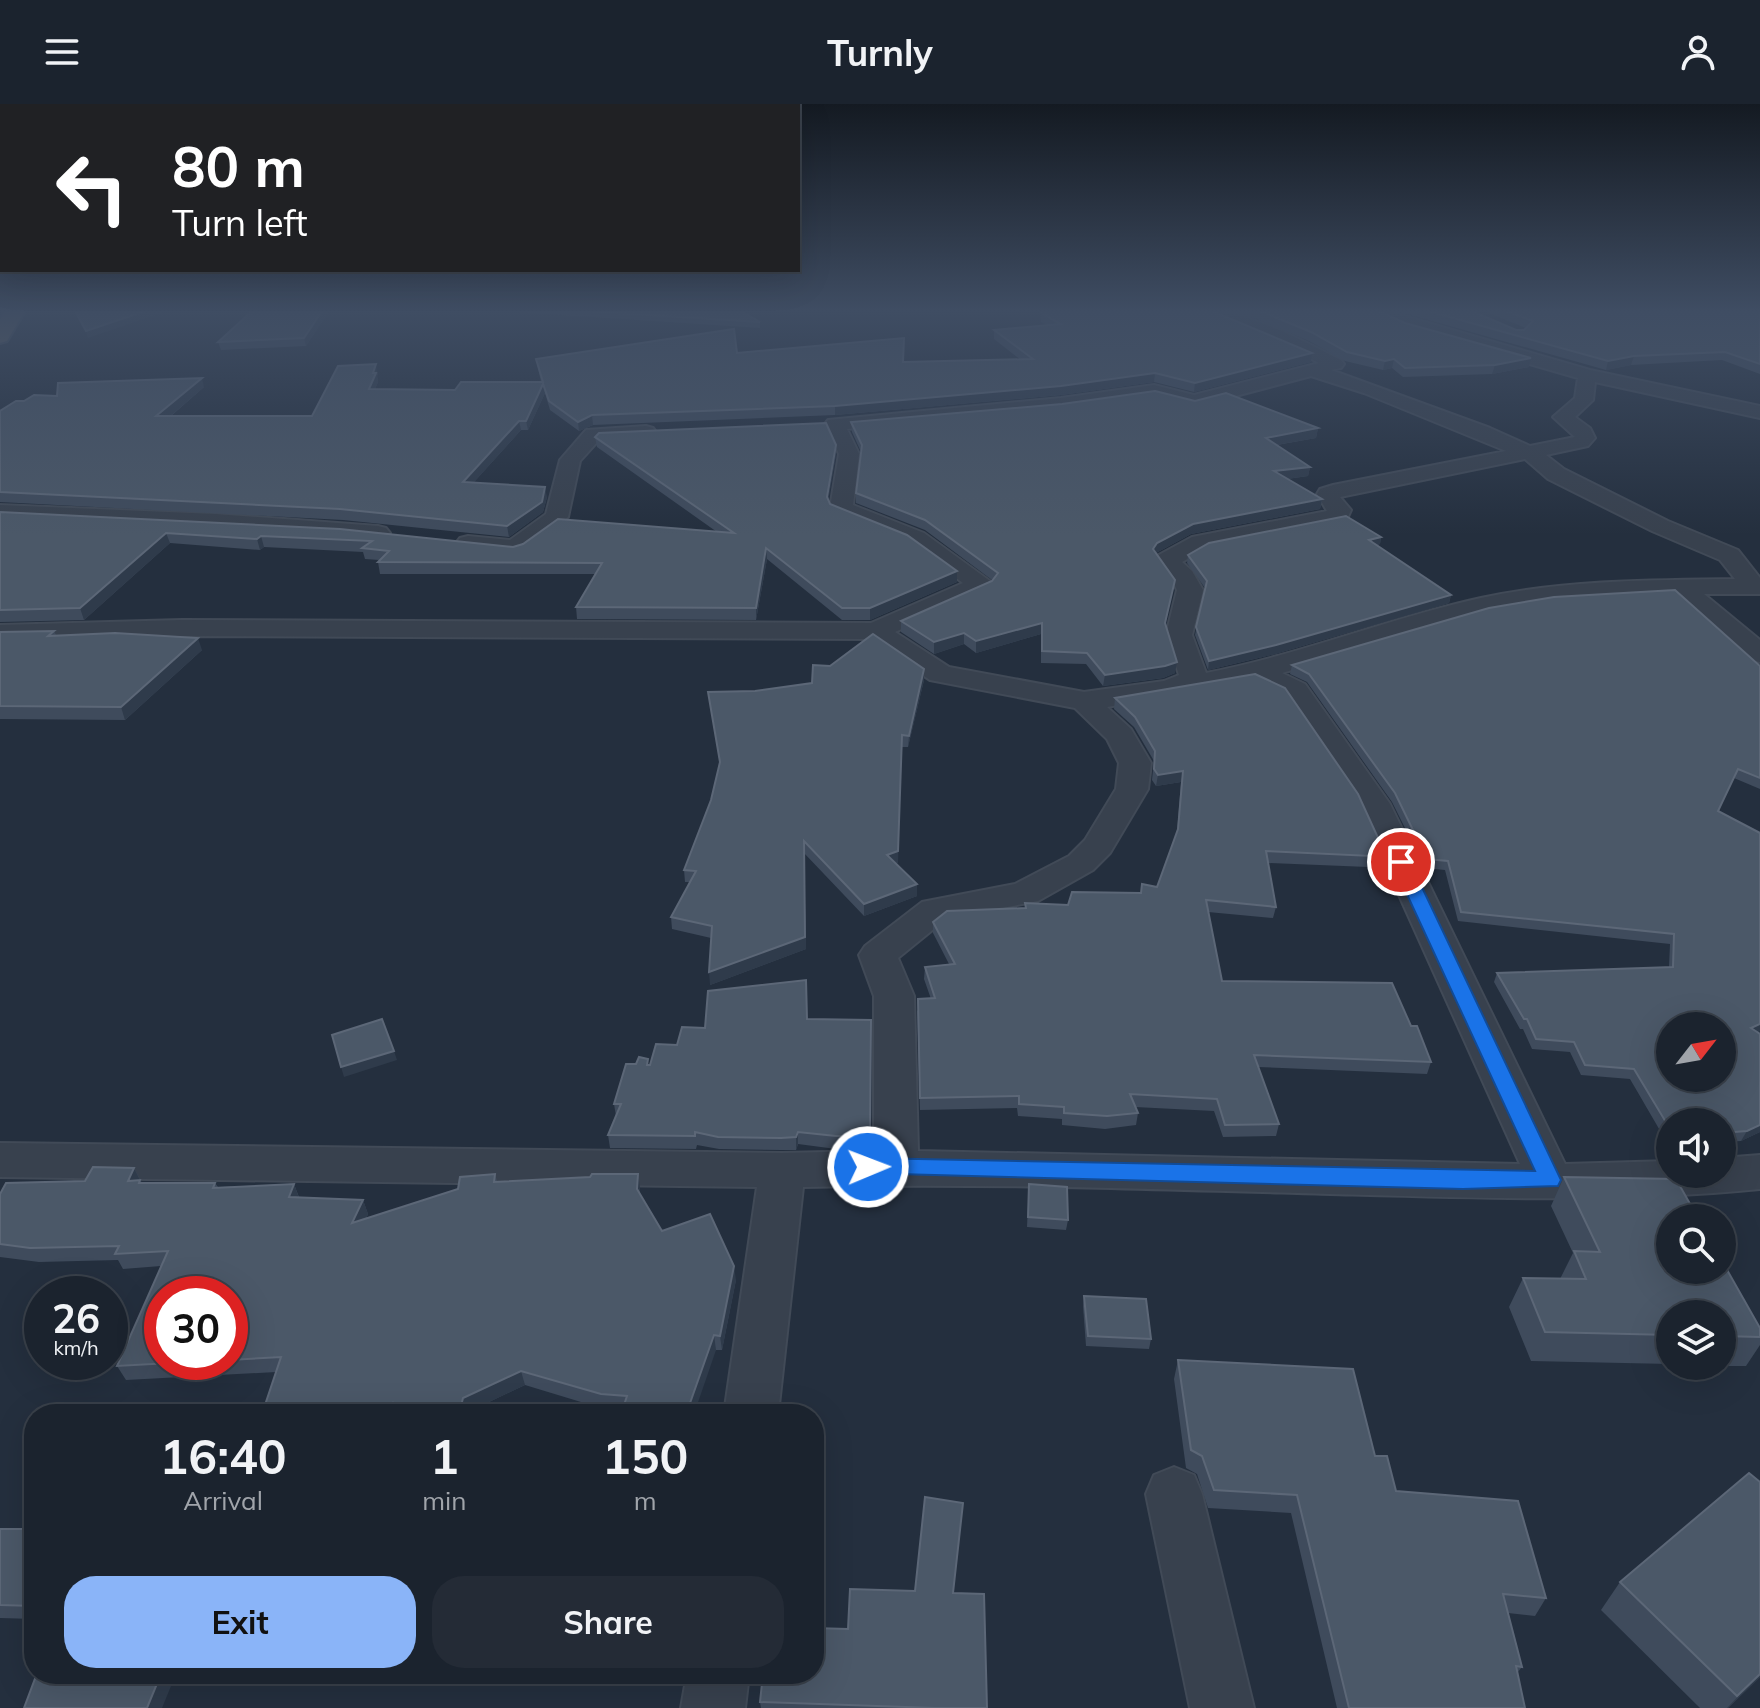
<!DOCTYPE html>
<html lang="en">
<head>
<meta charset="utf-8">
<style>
	body { margin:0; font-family:Mulish,sans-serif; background:#242b36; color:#f1f3f6; height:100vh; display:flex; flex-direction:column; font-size:30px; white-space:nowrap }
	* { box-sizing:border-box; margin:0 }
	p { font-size:26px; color:#a0a4aa }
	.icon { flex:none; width:44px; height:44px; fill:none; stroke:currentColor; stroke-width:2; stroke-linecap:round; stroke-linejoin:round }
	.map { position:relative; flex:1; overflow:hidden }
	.drawer { position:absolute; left:24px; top:1300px; width:800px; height:280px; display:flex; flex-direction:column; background:#1b232e; border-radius:32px; box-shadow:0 8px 32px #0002,0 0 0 2px #39404a }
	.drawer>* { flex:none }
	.banner { position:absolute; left:0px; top:0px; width:800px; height:168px; box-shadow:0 8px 32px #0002,0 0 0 2px #39404a; background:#202124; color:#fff; overflow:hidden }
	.needle { width:52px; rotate:59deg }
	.tools { position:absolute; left:1656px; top:908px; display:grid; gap:16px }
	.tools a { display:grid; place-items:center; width:80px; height:80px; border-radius:50%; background:#1b232e; box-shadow:0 8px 32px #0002,0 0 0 2px #39404a; font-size:40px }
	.speed { position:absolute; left:24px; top:1172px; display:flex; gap:16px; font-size:40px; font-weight:700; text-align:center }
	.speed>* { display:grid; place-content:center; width:104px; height:104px; border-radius:50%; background:#1b232e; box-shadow:0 8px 32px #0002,0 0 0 2px #39404a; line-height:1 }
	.speed small { font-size:20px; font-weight:400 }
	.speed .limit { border:12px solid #d22; background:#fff; color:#111 }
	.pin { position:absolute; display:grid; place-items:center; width:68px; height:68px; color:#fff; margin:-34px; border:4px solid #fff; border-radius:50%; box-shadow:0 2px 8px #0007 }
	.me { position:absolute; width:88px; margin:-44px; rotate:89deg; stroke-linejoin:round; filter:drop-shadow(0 0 6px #0008) }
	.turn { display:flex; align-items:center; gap:28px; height:168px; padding:0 40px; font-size:36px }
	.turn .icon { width:104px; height:104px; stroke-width:2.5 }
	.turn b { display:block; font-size:56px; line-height:68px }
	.eta { display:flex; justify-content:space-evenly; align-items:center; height:136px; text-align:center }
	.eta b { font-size:48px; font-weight:700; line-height:56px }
	.button { display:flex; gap:16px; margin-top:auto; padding:16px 40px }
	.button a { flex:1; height:92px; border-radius:32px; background:#8ab4f8; color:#111; font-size:32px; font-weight:700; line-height:92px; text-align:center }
	.button a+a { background:#242b36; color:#f1f3f6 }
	header { display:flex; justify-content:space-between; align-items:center; height:104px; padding:0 40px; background:#1b232e; font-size:36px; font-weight:700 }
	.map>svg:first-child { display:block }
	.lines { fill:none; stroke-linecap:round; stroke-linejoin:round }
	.minor-casing { stroke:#414a57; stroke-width:4 }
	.trunk-casing { stroke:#434c59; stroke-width:4 }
	.minor { fill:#38414e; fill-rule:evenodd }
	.trunk { fill:#656462; fill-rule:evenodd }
	.wall { fill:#3f4b5c; fill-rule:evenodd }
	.shaded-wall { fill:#2f3b4b }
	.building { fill:#4b5868; stroke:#5c6777; stroke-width:2; fill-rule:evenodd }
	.route { fill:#1a73e8; stroke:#114b97; stroke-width:2 }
</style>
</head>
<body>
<header><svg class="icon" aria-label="menu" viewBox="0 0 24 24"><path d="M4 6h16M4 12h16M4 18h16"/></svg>Turnly<svg class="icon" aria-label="person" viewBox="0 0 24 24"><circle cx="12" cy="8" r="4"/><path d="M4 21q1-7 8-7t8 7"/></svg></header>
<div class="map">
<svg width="1760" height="1604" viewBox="0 0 1760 1604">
	<rect width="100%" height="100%" fill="#242f3e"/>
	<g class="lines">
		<!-- minor casing -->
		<g class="minor-casing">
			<g id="minor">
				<path d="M1200,207C1248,206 1299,235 1341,256L1344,260L1341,264L1331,266L1490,324L1530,342L1575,333L1553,313L1575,294L1578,274L1404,224L1364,207H1387L1590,266L1760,302V314L1595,278L1593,296L1575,313L1590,324L1595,334L1588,342L1546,351L1564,365L1668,417L1738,446L1760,474V490H1704L1760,536V558L1750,556L1673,491L1551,498L1486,509L1282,569L1305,580L1390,700L1565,1060L1670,1057V1070H1722V1054L1760,1051V1085C1617,1099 1474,1094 1330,1090C1154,1085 978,1079 803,1083L778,1310H724L757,1083L0,1073V1039L782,1049L874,1047V892L859,851L865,842L922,798L1015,780L1069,752L1085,736L1116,685L1119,659L1107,635L1075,604L930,576L869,535L182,532L0,537V521L182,516L871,519L963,479L908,439L833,409L830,404L839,350L825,320L828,316L1061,294L1154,281L1194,291L1319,259L1286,242ZM1311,272L1364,289L1506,347L1333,381L1320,385L1317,390L1327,407L1192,433L1157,452L1154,457L1172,476L1177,486L1166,531L1179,571L1164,577L1084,588L949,563L895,528L990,485L994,480L924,429L853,401L859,350L847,325L1061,306L1154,293L1194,303ZM1525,355L1548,375L1652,427L1720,456L1735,475C1650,476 1565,476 1481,494C1389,514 1300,551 1206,569L1192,531L1203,486L1192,467L1182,458L1207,444L1341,418L1347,415L1351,406L1340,393L1345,392ZM1253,577L1285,592L1358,700L1520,1060L918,1047L914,892L898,854L946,815L1038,797L1093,766L1110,749L1148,685L1151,659L1131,625L1107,603Z"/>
				<path d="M646,322L653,324L656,328L653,332L599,336L580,357L568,413L523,449C505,454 478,449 460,444L456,439L460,434L468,432L510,436L546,410L560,356L586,326Z"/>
				<polygon points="0,401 215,410 378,422 386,424 390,429 386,434 378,436 215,424 0,415"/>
				<polygon points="1174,1363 1194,1371 1202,1390 1254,1604 1190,1604 1146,1390 1154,1371"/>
				<polygon points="687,1570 749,1570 745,1604 681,1604"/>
			</g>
		</g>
		<!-- trunk casing -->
		<g class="trunk-casing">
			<polygon id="trunk" points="5,207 25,207 7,237 0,239 0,216"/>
		</g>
		<!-- minor -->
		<use href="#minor" class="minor"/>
		<!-- trunk -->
		<use href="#trunk" class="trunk"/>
	</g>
	<!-- wall -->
	<g class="wall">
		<polygon points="329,207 306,242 221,246 218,238"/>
		<polygon points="499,207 741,207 760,218 760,224"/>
		<polygon points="1040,207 1212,207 1311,258 1194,288 1154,278 1061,291 835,311 593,321 579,327 550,306 545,289 528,326 521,326 474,378 547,393 543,408 509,433 343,416 0,398 0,307 24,297 57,292 204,283 171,312 312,312 378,269 377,272 378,278 375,285 455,286 541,278 536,255 737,249 903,258 1021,256 994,235 994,226 1047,221 1041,218"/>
		<polygon points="1217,207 1379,207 1405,219 1529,263 1492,270 1403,273 1392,264 1383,266 1345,257 1309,237 1255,214"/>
		<polygon points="1397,207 1472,207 1516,226 1524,226 1526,224 1484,207 1760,207 1760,270 1722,256 1631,261 1606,266"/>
		<polygon points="1195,297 1318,324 1316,334 1277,341 1310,363 1308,372 1287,375 1322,395 1320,405 1191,430 1156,449 1175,476 1165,521 1175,569 1163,574 1103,582 1086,560 1041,559 1041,530 976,549 964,540 934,550 901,528 901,517 992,476 925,426 856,399 856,389 861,348 852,328 851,318"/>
		<polygon points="595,333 836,350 828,396 830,400 957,467 957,478 870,516 842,516 767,455 756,516 577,515 576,503 596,470 380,470 378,458 379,456 365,455 363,448 264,443 260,446 170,439 84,516 0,518 0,408 513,443 717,428 597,343"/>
		<polygon points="1381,433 1380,440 1377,441 1451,491 1449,499 1275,550 1208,566 1195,531 1205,484 1187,459 1188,451"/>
		<polygon points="54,527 56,531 202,546 125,616 0,615 0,528"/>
		<polygon points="1292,561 1760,562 1760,685 1734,674 1718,707 1760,729 1760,927 1757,928 1760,930 1760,1028 1741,1037 1722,1038 1722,1018 1670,1018 1669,1042 1630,975 1581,971 1570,948 1532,945 1523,925 1520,925 1494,878 1497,869 1669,863 1670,840 1458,817 1445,766 1425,764 1392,698 1307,578 1290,570"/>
		<polygon points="924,576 908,643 902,643 897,760 917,780 917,792 864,812 804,749 806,845 710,881 711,834 672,825 671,813 690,778 685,778 684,766 711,696 720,661 708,588 755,587"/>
		<polygon points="1115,594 1385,749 1382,760 1369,759 1368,763 1268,759 1276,803 1273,814 1208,808 1222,877 1411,922 1431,958 1427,970 1258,963 1279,1020 1276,1032 1223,1033 1214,1007 1135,1003 1138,1009 1136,1021 1105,1025 1062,1021 1062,1015 1018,1012 1017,1004 920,1006 917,907 931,895 924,875 925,863 949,860 933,829 933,818 1068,801 1141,789 1157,783 1177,728 1181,678 1156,682 1152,676 1154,657 1134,623 1114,605"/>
		<polygon points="807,915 871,916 870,1044 836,1045 798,1040 796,1046 782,1046 719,1045 697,1041 696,1045 610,1044 608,1031 616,1012 614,1000 636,960 648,955 648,961 650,961 677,941 705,924"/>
		<path d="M134,1064L142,1079H215L218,1083L294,1080L299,1093L363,1096L368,1110L366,1115L458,1085L495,1070L497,1077L640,1084V1090L662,1127L736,1176L722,1246H716L623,1306L604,1305L525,1281L468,1308L467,1310H269L265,1301L276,1268L126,1276L117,1262L161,1162L123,1165L118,1156L39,1158L0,1153V1090L85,1077ZM230,1190V1258H162Z"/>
		<polygon points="1564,1073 1760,1224 1760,1241 1746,1262 1722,1262 1722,1210 1670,1210 1670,1260 1531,1257 1509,1203 1523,1174 1560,1175 1573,1149 1551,1102"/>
		<polygon points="1029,1080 1068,1116 1066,1126 1027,1123"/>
		<polygon points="1084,1192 1151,1235 1149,1245 1086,1242 1083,1202"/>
		<polygon points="1178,1256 1375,1352 1396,1387 1546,1494 1535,1512 1508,1509 1522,1563 1517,1569 1525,1604 1337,1604 1291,1409 1208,1404 1197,1370 1186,1364 1174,1275"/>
		<polygon points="0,1425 34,1425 34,1515 0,1514"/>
		<polygon points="1620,1478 1760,1573 1728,1604 1700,1604 1601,1506"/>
		<polygon points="954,1489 987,1604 761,1604 760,1598 848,1525"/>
	</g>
	<!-- shaded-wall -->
	<g class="shaded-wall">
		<polygon points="145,207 167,207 88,234 86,227"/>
		<polygon points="322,207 329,207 306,242 304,234"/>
		<polygon points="1312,249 1311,258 1194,288 1195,279"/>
		<polygon points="1634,252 1631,261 1606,266 1608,257"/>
		<polygon points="1531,254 1529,263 1492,270 1495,261"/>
		<polygon points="1394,255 1392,264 1383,266 1385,257"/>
		<polygon points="376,260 378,278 371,294 369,285"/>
		<polygon points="1155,269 1154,278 1061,291 835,311 835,302"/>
		<polygon points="202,274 204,283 160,321 156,312"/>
		<polygon points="543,280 545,289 528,326 526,317"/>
		<polygon points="592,311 593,321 579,327 578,318"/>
		<polygon points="519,317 521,326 465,388 463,378"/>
		<polygon points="1318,324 1316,334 1264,343 1266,334"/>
		<polygon points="836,341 836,350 827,404 827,393"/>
		<polygon points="1310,363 1308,372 1272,377 1274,367"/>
		<polygon points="545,383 547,393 543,408 509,433 507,422"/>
		<polygon points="1322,395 1320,405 1191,430 1156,449 1153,445 1157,439 1193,420"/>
		<polygon points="166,429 170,439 84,516 80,504"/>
		<polygon points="261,432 264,443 260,446 257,435"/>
		<polygon points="1381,433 1380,440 1368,443 1369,436"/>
		<polygon points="766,444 767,455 756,516 756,504"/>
		<polygon points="957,467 957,478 870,516 870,504"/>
		<polygon points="1451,491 1449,499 1275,550 1208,566 1209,557"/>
		<polygon points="1042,519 1041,530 976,549 976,537"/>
		<polygon points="964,529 964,540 934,550 934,538"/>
		<polygon points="198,534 202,546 125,616 121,603"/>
		<polygon points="1177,558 1175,569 1163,574 1103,582 1105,571"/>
		<polygon points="924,565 924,576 908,643 909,632"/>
		<polygon points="902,631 898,759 887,763 887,751"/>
		<polygon points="1183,667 1181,678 1156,682 1158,671"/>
		<polygon points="804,737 806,845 710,881 709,868"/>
		<polygon points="917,780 917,792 864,812 864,800"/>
		<polygon points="1760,920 1760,927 1746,934 1751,924"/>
		<polygon points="394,947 397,956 344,973 341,963"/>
		<polygon points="1760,1021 1760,1028 1741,1037 1747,1027"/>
		<polygon points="798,1028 798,1040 796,1046 796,1033"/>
		<polygon points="134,1064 147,1090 128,1077"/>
		<polygon points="638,1070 640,1084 639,1099 637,1085"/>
		<polygon points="294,1080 299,1094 289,1093"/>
		<polygon points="363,1096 368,1110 358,1134 352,1119"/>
		<polygon points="734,1162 736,1176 722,1246 720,1232"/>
		<polygon points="714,1231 716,1246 694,1310 689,1302"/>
		<polygon points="521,1267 525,1281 468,1308 467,1310 459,1310 463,1294"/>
		<polygon points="392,1299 396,1310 368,1310"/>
		<polygon points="161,1570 176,1570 162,1604 147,1604"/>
		<polygon points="1760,1570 1760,1573 1728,1604 1727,1604"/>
	</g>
	<!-- building -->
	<g class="building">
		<polygon points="75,207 145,207 86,227"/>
		<polygon points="252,207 322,207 304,234 218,238"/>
		<polygon points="584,207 741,207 760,218"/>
		<polygon points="1041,207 1212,207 1312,249 1195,279 1155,269 1061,282 835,302 592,311 578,318 549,297 543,280 526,317 519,317 463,378 545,383 542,398 507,422 340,405 0,388 0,307 16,297 24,297 34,291 57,292 58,279 202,274 156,312 312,312 338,262 376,260 373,269 376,269 369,285 455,286 461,278 543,278 536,255 734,225 737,249 904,234 903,258 1033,255 994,226 1061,220 1041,209"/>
		<polygon points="1260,207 1379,207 1405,219 1531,254 1495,261 1405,264 1394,255 1385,257 1347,248 1311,228"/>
		<polygon points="1428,207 1472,207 1516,226 1524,226 1533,217 1506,207 1760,207 1760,260 1725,248 1634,252 1608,257"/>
		<polygon points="1155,287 1195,297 1226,289 1318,324 1266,334 1310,363 1274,367 1322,395 1193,420 1157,439 1153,445 1175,476 1165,519 1177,558 1165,562 1105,571 1087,549 1042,547 1042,519 976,537 964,529 934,538 901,517 992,477 998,469 925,416 856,389 862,341 851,318 1062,300"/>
		<polygon points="826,319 836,341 827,393 830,400 907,431 957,467 870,504 842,504 766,444 756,504 576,503 602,459 378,458 389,447 362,444 372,437 261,432 257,435 166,429 80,504 0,506 0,408 340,425 513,443 523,440 558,415 734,429 595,333 599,329"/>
		<polygon points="1346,412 1381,433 1369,436 1451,491 1276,541 1209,557 1196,523 1207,477 1188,451 1209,439"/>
		<path d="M1675,486L1760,562V674L1738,665L1718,707L1760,729V920L1751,924L1760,930V1021L1747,1027L1722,1029V1018H1670V1025L1634,965L1585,961L1574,938L1536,935L1527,915H1524L1497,869L1673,863L1674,830L1461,808L1448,757L1427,755L1395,689L1309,570L1292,561L1489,504L1554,493ZM1670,922H1722V974H1670Z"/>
		<polygon points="54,527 48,532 115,529 198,534 121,603 0,602 0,528"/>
		<polygon points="873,530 924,565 909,632 902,631 898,747 887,751 917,780 864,800 804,737 805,833 709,868 712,822 671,813 696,767 684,766 711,696 720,658 708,588 755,587 812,579 813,561 830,562"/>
		<polygon points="1255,570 1285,584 1358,690 1385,749 1369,747 1371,752 1266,747 1276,803 1206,796 1222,877 1392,879 1411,922 1417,922 1431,958 1254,951 1279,1020 1225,1021 1217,995 1130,990 1138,1009 1107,1012 1064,1009 1064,1003 1019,1000 1019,992 920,994 918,895 935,894 925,863 955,860 933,818 947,807 1026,804 1025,799 1068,801 1072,788 1141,789 1142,780 1157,783 1178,725 1183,667 1158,671 1154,665 1155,647 1135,613 1115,594"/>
		<polygon points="806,876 807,915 871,916 870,1032 836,1032 798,1028 796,1033 781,1034 718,1033 695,1028 695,1032 608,1031 621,1000 614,1000 626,960 636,960 639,953 648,955 647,961 650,961 656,940 677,941 682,923 705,924 708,887"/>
		<polygon points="382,915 394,947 341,963 332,931"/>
		<polygon points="93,1063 134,1064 128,1077 140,1076 139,1079 215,1079 213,1084 294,1080 289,1093 363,1096 352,1119 458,1085 460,1073 495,1070 494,1078 590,1073 592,1070 638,1070 637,1085 662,1127 710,1110 734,1162 720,1232 714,1231 689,1302 706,1305 704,1310 621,1310 627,1292 601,1290 521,1267 463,1294 459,1310 389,1310 392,1299 368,1310 326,1310 323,1300 265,1301 281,1253 230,1256 230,1190 162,1190 162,1258 189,1258 117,1262 168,1147 115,1150 119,1142 30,1144 0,1140 0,1090 6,1079 85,1077"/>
		<polygon points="1564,1073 1676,1075 1698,1114 1670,1114 1670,1166 1722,1166 1722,1157 1760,1224 1760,1233 1722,1232 1722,1210 1670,1210 1670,1231 1545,1228 1523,1174 1586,1175 1574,1147 1600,1148"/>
		<polygon points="1029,1080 1067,1083 1068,1116 1028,1113"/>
		<polygon points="1084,1192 1146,1195 1151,1235 1088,1232"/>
		<polygon points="1178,1256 1353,1265 1375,1352 1387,1352 1396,1387 1518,1397 1546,1494 1503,1490 1522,1563 1516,1562 1525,1604 1349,1604 1297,1391 1214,1386 1202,1352 1191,1346"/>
		<polygon points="1749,1369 1760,1378 1760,1570 1737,1592 1620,1478"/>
		<polygon points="925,1393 963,1399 953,1489 984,1490 987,1604 935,1604 760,1598 763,1570 814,1570 814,1524 848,1525 850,1485 915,1487"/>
		<polygon points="0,1425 34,1425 34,1502 0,1501"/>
		<polygon points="73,1570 161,1570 147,1604 24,1604 36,1572"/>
	</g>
	<!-- sky -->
	<linearGradient id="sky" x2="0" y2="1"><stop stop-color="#141a22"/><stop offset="0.48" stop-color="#3f4d63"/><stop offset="1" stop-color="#3f4d63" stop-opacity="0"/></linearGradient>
	<rect width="1760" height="431" fill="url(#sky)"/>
	<!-- route -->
	<polygon class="route" points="1401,752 1410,758 1561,1076 1558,1082 1463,1085 860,1069 856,1063 860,1057 868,1054 1535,1067 1392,758"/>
</svg>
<div class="tools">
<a><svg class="needle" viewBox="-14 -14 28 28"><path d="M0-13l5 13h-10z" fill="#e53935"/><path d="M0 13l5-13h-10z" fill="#a0a4aa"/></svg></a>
<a><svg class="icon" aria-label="sound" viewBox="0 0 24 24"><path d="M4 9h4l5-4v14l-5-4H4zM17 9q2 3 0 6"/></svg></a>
<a><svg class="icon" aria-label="search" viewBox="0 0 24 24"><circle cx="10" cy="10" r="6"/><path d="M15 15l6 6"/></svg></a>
<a><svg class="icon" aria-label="layers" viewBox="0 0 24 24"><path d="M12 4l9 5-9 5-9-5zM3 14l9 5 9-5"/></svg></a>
</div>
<div class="speed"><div>26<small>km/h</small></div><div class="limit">30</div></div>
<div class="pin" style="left:1401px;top:758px;background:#d93025"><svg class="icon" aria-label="arrive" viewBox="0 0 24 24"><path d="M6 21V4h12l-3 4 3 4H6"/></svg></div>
<svg class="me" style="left:868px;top:1063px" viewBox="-20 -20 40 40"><circle r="17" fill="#1a73e8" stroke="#fff" stroke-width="3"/><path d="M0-11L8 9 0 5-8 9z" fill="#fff"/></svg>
<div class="banner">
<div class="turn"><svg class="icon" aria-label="left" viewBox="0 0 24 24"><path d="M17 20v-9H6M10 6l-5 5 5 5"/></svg><div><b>80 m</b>Turn left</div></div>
</div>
<section class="drawer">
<div class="eta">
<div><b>16:40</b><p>Arrival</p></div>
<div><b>1</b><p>min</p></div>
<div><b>150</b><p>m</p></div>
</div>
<div class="button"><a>Exit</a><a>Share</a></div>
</section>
</div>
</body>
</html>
